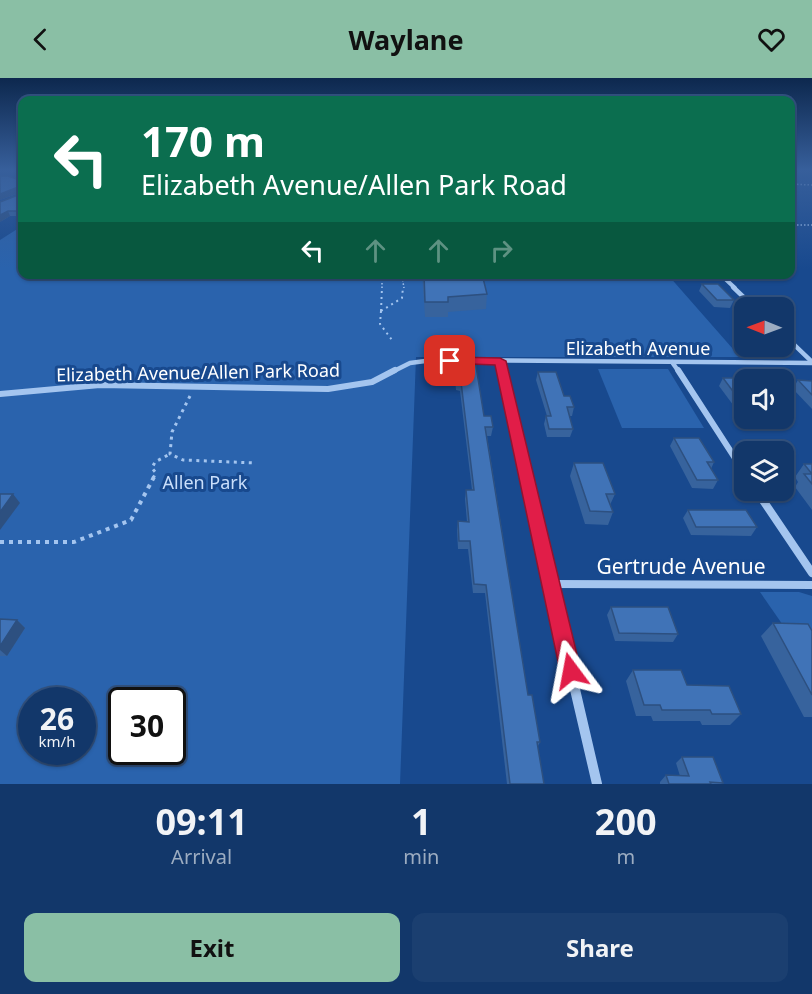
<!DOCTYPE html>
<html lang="en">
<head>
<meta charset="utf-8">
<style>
	body { margin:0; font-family:"Noto Sans",sans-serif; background:#1b3f70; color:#f1f3f6; height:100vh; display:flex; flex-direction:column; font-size:22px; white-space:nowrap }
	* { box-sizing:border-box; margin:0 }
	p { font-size:20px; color:#9cacc1 }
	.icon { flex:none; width:33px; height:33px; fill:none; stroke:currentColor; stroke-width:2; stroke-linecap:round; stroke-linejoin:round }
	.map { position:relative; height:706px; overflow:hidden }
	.side { display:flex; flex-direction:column; background:#12376a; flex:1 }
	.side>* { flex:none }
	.banner { position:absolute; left:18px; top:18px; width:777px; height:183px; border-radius:12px; box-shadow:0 2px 4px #0004,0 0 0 2px #31517e; background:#0b6e4f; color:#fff; overflow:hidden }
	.needle { width:39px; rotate:271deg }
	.fabs { position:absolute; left:734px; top:219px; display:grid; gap:12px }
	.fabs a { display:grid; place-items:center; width:60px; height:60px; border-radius:12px; background:#12376a; box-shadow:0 2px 4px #0004,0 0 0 2px #31517e; font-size:30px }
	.speed { position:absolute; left:18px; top:609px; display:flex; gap:12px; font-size:30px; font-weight:700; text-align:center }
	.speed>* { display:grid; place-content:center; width:78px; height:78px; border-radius:50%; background:#12376a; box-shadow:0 2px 4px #0004,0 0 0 2px #31517e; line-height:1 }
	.speed small { font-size:15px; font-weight:400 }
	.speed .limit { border:3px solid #111; border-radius:9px; background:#fff; color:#111 }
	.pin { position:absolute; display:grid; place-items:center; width:51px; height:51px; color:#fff; margin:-26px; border-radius:12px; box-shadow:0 3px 9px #0006 }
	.me { position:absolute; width:66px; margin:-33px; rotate:347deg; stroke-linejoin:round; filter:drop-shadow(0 0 4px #0008) }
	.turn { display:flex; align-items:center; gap:21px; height:126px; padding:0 24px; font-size:27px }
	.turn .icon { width:78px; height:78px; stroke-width:2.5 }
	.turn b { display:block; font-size:42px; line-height:51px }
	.lanes { display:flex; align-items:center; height:57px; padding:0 24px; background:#0003; justify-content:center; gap:30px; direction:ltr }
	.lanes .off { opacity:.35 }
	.eta { display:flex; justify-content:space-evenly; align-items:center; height:102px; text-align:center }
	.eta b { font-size:36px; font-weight:700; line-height:42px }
	.action { display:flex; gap:12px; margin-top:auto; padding:12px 24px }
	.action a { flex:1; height:69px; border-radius:12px; background:#8abfa5; color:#111; font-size:24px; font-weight:700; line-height:69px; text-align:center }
	.action a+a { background:#1b3f70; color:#f1f3f6 }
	header { display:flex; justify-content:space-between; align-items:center; height:78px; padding:0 24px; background:#8abfa5; color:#111; font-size:27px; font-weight:700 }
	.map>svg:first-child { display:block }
	.green { fill:#2a63ad; fill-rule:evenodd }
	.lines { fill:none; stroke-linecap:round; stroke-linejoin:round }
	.path-far3 { stroke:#a4c5ef; stroke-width:1.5; stroke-dasharray:1.5 2; stroke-linecap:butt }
	.path-far2 { stroke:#a4c5ef; stroke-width:2; stroke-dasharray:2 4; stroke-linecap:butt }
	.path-far1 { stroke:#a4c5ef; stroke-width:3; stroke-dasharray:3 4.5; stroke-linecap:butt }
	.path { stroke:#a4c5ef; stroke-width:4; stroke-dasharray:4 5; stroke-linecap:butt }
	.minor-far4 { stroke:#a4c5ef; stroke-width:4 }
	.minor-far3 { stroke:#a4c5ef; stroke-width:4.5 }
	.minor-far2 { stroke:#a4c5ef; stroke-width:6 }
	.minor-far1 { stroke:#a4c5ef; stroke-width:8 }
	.minor { stroke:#a4c5ef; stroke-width:10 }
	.wall { fill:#37639d }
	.shaded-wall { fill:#2d5080 }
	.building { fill:#4073b7; stroke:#2d5080; stroke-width:1.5 }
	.route { fill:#e11d48; stroke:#92132f; stroke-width:1.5 }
	.labels { text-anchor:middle; stroke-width:6; stroke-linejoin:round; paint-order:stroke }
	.street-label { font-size:18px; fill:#fff; stroke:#18498e }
	.park-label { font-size:18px; fill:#cadffb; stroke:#18498e }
	.near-street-label { font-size:21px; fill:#fff; stroke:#18498e }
</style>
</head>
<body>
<header><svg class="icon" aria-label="back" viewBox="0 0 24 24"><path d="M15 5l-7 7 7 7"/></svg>Waylane<svg class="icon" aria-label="heart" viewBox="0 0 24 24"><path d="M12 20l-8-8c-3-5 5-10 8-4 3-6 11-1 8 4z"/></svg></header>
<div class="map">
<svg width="812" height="706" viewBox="0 0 812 706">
	<rect width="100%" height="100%" fill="#18498e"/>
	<!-- green -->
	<g class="green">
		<path d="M22,148V196L668,197L740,279H416L400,706H0V162ZM32,622H82V674H32ZM122,622H172V674H122Z"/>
		<polygon points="598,291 668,291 704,350 622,350"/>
		<polygon points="760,514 799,514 812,518 812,566 787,553"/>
	</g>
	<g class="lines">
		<!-- path-far3 -->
		<g class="path-far3">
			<polyline points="790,106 812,107"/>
			<polyline points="790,147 812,147"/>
			<polyline points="382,210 382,199 402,198 404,210"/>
		</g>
		<!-- path-far2 -->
		<g class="path-far2">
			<polyline points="381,233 380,246 392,262"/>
			<polyline points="381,233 382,209"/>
			<polyline points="381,233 402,220 403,209"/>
		</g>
		<!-- path-far1 -->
		<g class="path-far1">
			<polyline points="190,318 172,354 170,376 183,382 256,385"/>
			<polyline points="153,400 156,395 152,390 155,384 170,376"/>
		</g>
		<!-- path -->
		<polyline class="path" points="0,464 74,464 131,442 154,399"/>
		<!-- minor-far4 -->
		<polyline class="minor-far4" points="720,196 735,210"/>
		<!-- minor-far3 -->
		<g class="minor-far3">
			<polyline points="733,209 755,230"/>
			<polyline points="783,256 812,284"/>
			<polyline points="500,283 503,294"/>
			<polyline points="672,284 679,294"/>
			<polyline points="392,294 410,285 433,282 812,285"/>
		</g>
		<!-- minor-far2 -->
		<g class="minor-far2">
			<polyline points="502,292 527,400"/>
			<polyline points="678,292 744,394"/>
			<polyline points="0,316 100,307 328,311 372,304 395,292"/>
		</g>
		<!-- minor-far1 -->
		<g class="minor-far1">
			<polyline points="527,399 558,535"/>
			<polyline points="756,412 812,495"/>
			<polyline points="551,506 812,507"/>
		</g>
		<!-- minor -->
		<polyline class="minor" points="557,534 597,706"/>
	</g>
	<!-- wall -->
	<g class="wall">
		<polygon points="22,103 22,137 20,138 10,138 0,144 22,114 0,122"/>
		<polygon points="422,196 482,196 487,216 486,231 448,234 448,239 425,239"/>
		<polygon points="702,206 734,222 730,230 714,229 699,213"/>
		<polygon points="455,282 484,338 493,349 491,358 487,358 528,617 540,664 537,670 544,706 507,706 485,515 473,515 468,471 458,471 457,452 458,443 467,444 465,421 466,412 472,412 460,313 456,312 454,290"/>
		<polygon points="538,294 564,318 574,329 572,338 569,338 573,351 570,359 547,359 544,346 546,338 547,338 536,302"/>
		<polygon points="723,300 744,302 744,340 767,340 766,344 745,343 719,308"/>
		<polygon points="798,302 812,303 812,331 793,311"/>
		<polygon points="674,360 714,384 711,391 718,402 713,411 692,410 670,368"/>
		<polygon points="574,385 615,416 610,427 613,434 608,447 585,446 570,398"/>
		<polygon points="804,386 812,386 812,432 795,409 798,404 795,399"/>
		<polygon points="688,432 757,449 751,458 691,457 683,440"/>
		<polygon points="611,529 678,556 673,564 615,563 607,537"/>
		<polygon points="0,541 17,542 25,550 7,578 0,578"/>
		<polygon points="773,545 812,553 812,639 804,639 761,558"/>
		<polygon points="633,592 687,607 741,636 730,647 702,647 700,643 653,643 651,638 636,638 626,603"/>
		<polygon points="682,679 723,705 721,706 660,706 660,704 666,697 680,698 676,685"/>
	</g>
	<!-- shaded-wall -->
	<g class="shaded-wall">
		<polygon points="18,109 21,114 0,122 0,116"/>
		<polygon points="22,130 22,137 20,138 18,133"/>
		<polygon points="8,133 10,138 0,144 0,137"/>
		<polygon points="13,416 20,425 0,452 0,434"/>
		<polygon points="17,542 25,550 7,578 0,572 0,568"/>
	</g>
	<!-- building -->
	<g class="building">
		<polygon points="0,98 8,98 22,103 22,110 18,109 0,116"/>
		<polygon points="22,110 22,130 18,133 8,133 0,137 0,124 21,116"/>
		<polygon points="424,196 482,196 487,216 448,219 448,224 425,224"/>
		<polygon points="702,206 718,206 734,222 717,222"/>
		<polygon points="455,282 475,282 484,338 491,338 493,349 485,349 528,617 532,617 540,664 537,664 544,706 510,706 486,507 474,506 470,463 459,463 458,443 469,444 466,412 474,412 461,304 457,304"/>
		<polygon points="538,294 556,294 564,318 570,318 574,329 567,329 573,351 549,351 546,338 551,338"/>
		<polygon points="723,300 742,300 744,302 744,328"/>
		<polygon points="798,302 812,303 812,317"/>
		<polygon points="674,360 699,360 714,384 707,384 718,402 697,402"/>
		<polygon points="574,385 603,385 615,416 606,416 613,434 590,433"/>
		<polygon points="804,386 812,386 812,396"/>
		<polygon points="804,396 812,396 812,406"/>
		<polygon points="0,416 13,416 0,434"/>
		<polygon points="688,432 746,432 757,449 696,449"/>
		<polygon points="611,529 668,529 678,556 619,555"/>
		<polygon points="0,541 17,542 0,568"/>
		<polygon points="773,545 808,546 812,553 812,617"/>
		<polygon points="633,592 681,592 687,607 729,608 741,636 712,636 710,632 662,632 660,627 644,627"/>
		<polygon points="682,679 713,679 723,705 710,704 711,706 669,706 666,697 689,698"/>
	</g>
	<!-- sky -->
	<linearGradient id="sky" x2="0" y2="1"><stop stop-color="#0d284e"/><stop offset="0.48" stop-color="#375f9b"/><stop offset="1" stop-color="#375f9b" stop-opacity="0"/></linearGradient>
	<rect width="812" height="191" fill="url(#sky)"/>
	<!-- route -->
	<polygon class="route" points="450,279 500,280 506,283 581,593 578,601 571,604 563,601 560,593 495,287 446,285 446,280"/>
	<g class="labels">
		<!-- street labels -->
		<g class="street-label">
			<text x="638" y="277">Elizabeth Avenue</text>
			<text transform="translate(198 295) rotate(-1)" y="6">Elizabeth Avenue/Allen Park Road</text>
		</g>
		<!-- park labels -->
		<g class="park-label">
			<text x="205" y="411">Allen Park</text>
		</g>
		<!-- near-street labels -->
		<g class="near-street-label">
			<text x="681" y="496">Gertrude Avenue</text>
		</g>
	</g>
</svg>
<div class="fabs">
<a><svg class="needle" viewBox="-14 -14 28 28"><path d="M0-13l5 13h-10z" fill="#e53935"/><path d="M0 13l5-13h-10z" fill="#9cacc1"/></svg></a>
<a><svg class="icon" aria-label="sound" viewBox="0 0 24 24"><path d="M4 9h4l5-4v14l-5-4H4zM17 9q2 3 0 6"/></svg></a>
<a><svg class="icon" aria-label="layers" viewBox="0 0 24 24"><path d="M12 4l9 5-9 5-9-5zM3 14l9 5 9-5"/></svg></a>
</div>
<div class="speed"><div>26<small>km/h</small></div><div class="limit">30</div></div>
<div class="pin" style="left:450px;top:283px;background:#d93025"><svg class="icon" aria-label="arrive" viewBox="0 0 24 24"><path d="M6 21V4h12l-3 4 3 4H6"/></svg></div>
<svg class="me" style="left:571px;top:593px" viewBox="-20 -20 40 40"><path d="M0-17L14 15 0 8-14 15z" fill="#e11d48" stroke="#fff" stroke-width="4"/></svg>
<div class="banner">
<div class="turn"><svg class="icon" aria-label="left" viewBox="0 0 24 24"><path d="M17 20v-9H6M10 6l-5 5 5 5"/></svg><div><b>170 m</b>Elizabeth Avenue/Allen Park Road</div></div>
<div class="lanes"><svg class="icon" aria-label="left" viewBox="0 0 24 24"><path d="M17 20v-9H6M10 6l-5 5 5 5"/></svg><svg class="icon off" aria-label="ahead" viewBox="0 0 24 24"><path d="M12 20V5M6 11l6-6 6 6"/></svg><svg class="icon off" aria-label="ahead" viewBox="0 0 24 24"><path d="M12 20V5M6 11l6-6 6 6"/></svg><svg class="icon off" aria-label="right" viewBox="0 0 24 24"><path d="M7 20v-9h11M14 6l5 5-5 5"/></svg></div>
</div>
</div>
<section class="side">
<div class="eta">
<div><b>09:11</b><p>Arrival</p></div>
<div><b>1</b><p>min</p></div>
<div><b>200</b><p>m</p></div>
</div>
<div class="action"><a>Exit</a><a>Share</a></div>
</section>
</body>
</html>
